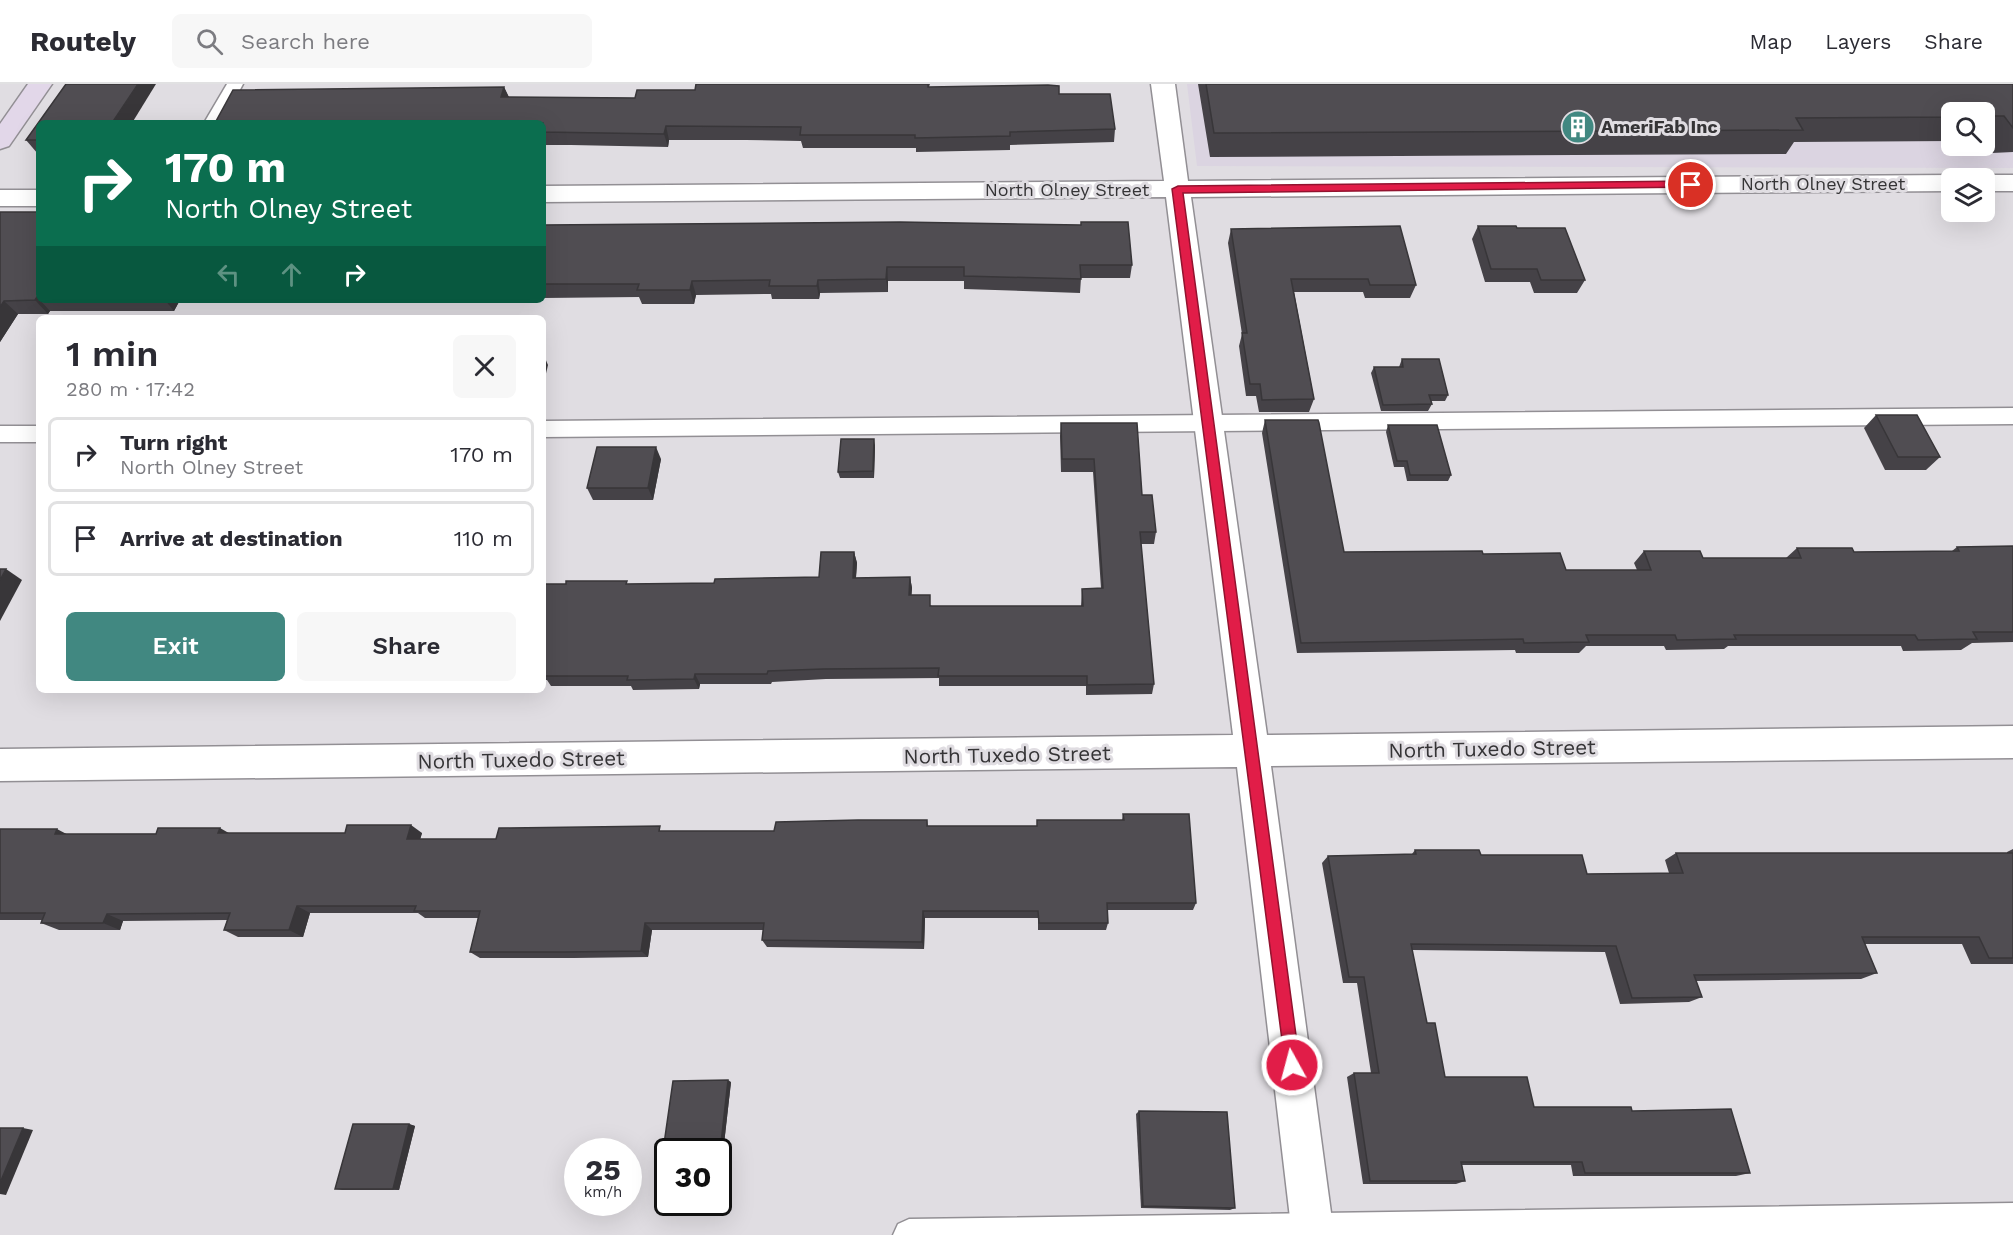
<!DOCTYPE html>
<html lang="en">
<head>
<meta charset="utf-8">
<style>
	body { margin:0; font-family:"Work Sans",sans-serif; background:#f7f7f7; color:#2b2b33; height:100vh; display:flex; flex-direction:column; font-size:22px; white-space:nowrap }
	* { box-sizing:border-box; margin:0 }
	p { font-size:20px; color:#7c7c81 }
	.icon { flex:none; width:33px; height:33px; fill:none; stroke:currentColor; stroke-width:2; stroke-linecap:round; stroke-linejoin:round }
	.map { position:relative; flex:1; overflow:hidden }
	.side { position:absolute; left:36px; top:231px; width:510px; height:378px; display:flex; flex-direction:column; background:#fff; border-radius:9px; box-shadow:0 6px 24px #0002 }
	.side>* { flex:none }
	.hud { position:absolute; left:36px; top:36px; width:510px; height:183px; border-radius:9px; box-shadow:0 6px 24px #0002; background:#0b6e4f; color:#fff; overflow:hidden }
	.tools { position:absolute; left:1941px; top:18px; display:grid; gap:12px }
	.tools a { display:grid; place-items:center; width:54px; height:54px; border-radius:9px; background:#fff; box-shadow:0 6px 24px #0002; font-size:30px }
	.speed { position:absolute; left:564px; top:1054px; display:flex; gap:12px; font-size:30px; font-weight:700; text-align:center }
	.speed>* { display:grid; place-content:center; width:78px; height:78px; border-radius:50%; background:#fff; box-shadow:0 6px 24px #0002; line-height:1 }
	.speed small { font-size:15px; font-weight:400 }
	.speed .limit { border:3px solid #111; border-radius:9px; background:#fff; color:#111 }
	.pin { position:absolute; display:grid; place-items:center; width:51px; height:51px; color:#fff; margin:-26px; border:3px solid #fff; border-radius:50%; box-shadow:0 2px 6px #0007 }
	.me { position:absolute; width:66px; margin:-33px; rotate:353deg; stroke-linejoin:round; filter:drop-shadow(0 0 4px #0008) }
	.turn { display:flex; align-items:center; gap:21px; height:126px; padding:0 30px; font-size:27px }
	.turn .icon { width:78px; height:78px; stroke-width:2.5 }
	.turn b { display:block; font-size:42px; line-height:51px }
	.lanes { display:flex; align-items:center; height:57px; padding:0 30px; background:#0003; justify-content:center; gap:30px; direction:ltr }
	.lanes .off { opacity:.35 }
	.round { display:grid; place-items:center; flex:none; width:63px; height:63px; border-radius:9px; background:#f7f7f7 }
	.summary { display:flex; align-items:center; justify-content:space-between; height:102px; padding:0 30px }
	h1 { font-size:36px; font-weight:600; line-height:45px }
	.primary-button { display:flex; gap:12px; margin-top:auto; padding:12px 30px }
	.primary-button a { flex:1; height:69px; border-radius:9px; background:#418881; color:#fff; font-size:24px; font-weight:600; line-height:69px; text-align:center }
	.primary-button a+a { background:#f7f7f7; color:#2b2b33 }
	ul { padding:0; list-style:none }
	li { display:flex; align-items:center; gap:18px; height:75px; margin:0 12px 9px; padding:0 18px; border:3px solid #e1e1e2; border-radius:9px }
	li div { flex:1 }
	li b { display:block; font-size:22px }
	li em { font-style:normal }
	header { display:flex; align-items:center; gap:36px; box-sizing:border-box; height:84px; padding:0 30px; background:#fff; border-bottom:2px solid #e1e1e2 }
	header strong { font-size:28px }
	nav { display:flex; gap:33px; margin-inline-start:auto; font-size:21px }
	.search { width:420px; height:54px; background:#f7f7f7; display:flex; align-items:center; gap:15px; box-sizing:border-box; padding:0 21px; border-radius:9px; color:#7c7c81; font-size:22px }
	.map>svg:first-child { display:block }
	.built { fill:#dbd4e1; fill-rule:evenodd }
	.lines { fill:none; stroke-linecap:round; stroke-linejoin:round }
	.lane-casing { stroke:#928f94; stroke-width:3 }
	.street-casing { stroke:#928f94; stroke-width:3 }
	.secondary-casing { stroke:#928f94; stroke-width:3 }
	.lane { fill:#fff; fill-rule:evenodd }
	.street { fill:#fff; fill-rule:evenodd }
	.secondary { fill:#e2d7e9; fill-rule:evenodd }
	.wall { fill:#454247 }
	.shaded-wall { fill:#383639 }
	.building { fill:#504d52; stroke:#383639; stroke-width:1.5 }
	.route { fill:#e11d48; stroke:#92132f; stroke-width:1.5 }
	.labels { text-anchor:middle; stroke-width:6; stroke-linejoin:round; paint-order:stroke }
	.far-poi-label { font-size:18px; font-weight:bold; fill:#353436; stroke:#e0dde2; text-anchor:start }
	.far-street-label { font-size:18px; fill:#353436; stroke:#e0dde2 }
	.street-label { font-size:21px; fill:#353436; stroke:#e0dde2 }
</style>
</head>
<body>
<header>
<strong>Routely</strong>
<div class="search"><svg class="icon" aria-label="search" viewBox="0 0 24 24"><circle cx="10" cy="10" r="6"/><path d="M15 15l6 6"/></svg>Search here</div>
<nav><a>Map</a><a>Layers</a><a>Share</a></nav>
</header>
<div class="map">
<svg width="2013" height="1151" viewBox="0 0 2013 1151">
	<rect width="100%" height="100%" fill="#e0dde2"/>
	<!-- built -->
	<path class="built" d="M1187,0H2013V84L1197,82ZM1952,28H1984V62H1952Z"/>
	<g class="lines">
		<!-- lane casing -->
		<g class="lane-casing">
			<g id="lane">
				<polygon points="227,0 243,0 222,39 204,39"/>
				<polygon points="2013,324 2013,340 543,353 543,337"/>
				<rect x="0" y="342" width="39" height="16"/>
				<polygon points="2013,1119 2013,1151 893,1151 898,1140 909,1135"/>
			</g>
		</g>
		<!-- street casing -->
		<g class="street-casing">
			<g id="street">
				<polygon points="1151,0 1175,0 1188,97 1952,91 1962,94 1952,94 1952,107 1191,113 1267,651 2013,642 2013,674 1271,682 1334,1151 1292,1151 1237,683 0,697 0,665 1233,651 1166,113 543,118 543,102 1164,97"/>
				<polygon points="1984,91 2013,91 2013,107 1984,107 1984,94 1974,94"/>
				<rect x="0" y="106" width="39" height="16"/>
			</g>
		</g>
		<!-- secondary casing -->
		<g class="secondary-casing">
			<polygon id="secondary" points="28,0 52,0 9,62 0,65 0,40"/>
		</g>
		<!-- lane -->
		<use href="#lane" class="lane"/>
		<!-- street -->
		<use href="#street" class="street"/>
		<!-- secondary -->
		<use href="#secondary" class="secondary"/>
	</g>
	<!-- wall -->
	<g class="wall">
		<polygon points="696,0 930,0 929,3 1059,10 1115,45 1114,58 1010,61 1010,66 916,68 916,64 803,64 801,57 746,56 669,56 668,63 571,61 543,61 543,39 215,39 504,3 509,13 635,14 695,6"/>
		<polygon points="1198,0 2013,0 2013,68 1992,69 1984,58 1984,28 1952,28 1952,57 1794,58 1786,70 1210,73"/>
		<polygon points="39,39 39,70 38,70 26,56"/>
		<polygon points="0,128 39,128 39,216 180,216 174,227 50,227 48,230 18,230 0,258"/>
		<polygon points="543,141 1132,181 1130,194 1081,194 1080,209 964,205 964,197 888,197 888,208 820,209 819,215 772,215 771,210 696,211 694,220 642,220 639,213 543,214"/>
		<polygon points="1478,142 1517,144 1585,196 1577,209 1534,209 1530,198 1485,198 1472,155"/>
		<polygon points="1231,145 1416,201 1410,214 1365,214 1363,208 1294,208 1314,315 1309,328 1259,328 1256,312 1246,312 1239,262 1242,250 1228,159"/>
		<polygon points="1402,275 1448,311 1445,317 1431,317 1432,320 1428,327 1381,327 1371,289 1374,283 1399,283"/>
		<polygon points="1876,331 1940,373 1926,386 1885,386 1864,344"/>
		<polygon points="1265,336 1344,468 1483,470 1566,486 1637,486 1634,479 1644,467 1703,474 1786,474 1797,464 1854,468 1952,467 1957,463 2013,462 2013,558 1972,559 1961,566 1903,567 1901,562 1728,562 1724,565 1666,566 1664,562 1586,562 1579,569 1516,569 1515,566 1297,569 1262,349"/>
		<polygon points="1061,339 1142,411 1156,448 1154,460 1141,460 1154,600 1152,610 1086,611 1086,602 939,602 939,594 826,595 772,598 771,600 700,600 699,605 633,606 631,602 551,602 547,596 543,596 543,500 629,500 714,499 819,493 854,468 857,479 856,494 910,493 912,504 911,511 932,522 1081,522 1082,505 1101,504 1093,388 1061,388 1060,352"/>
		<polygon points="1388,341 1451,391 1448,397 1407,397 1404,383 1394,383 1386,348"/>
		<polygon points="875,361 874,394 840,394 838,388"/>
		<polygon points="661,375 653,416 593,416 587,404"/>
		<polygon points="1123,730 1196,819 1193,826 1108,826 1108,839 1106,846 1038,846 1038,834 925,834 924,865 767,863 762,856 763,846 652,846 648,873 574,874 480,874 470,868 478,834 425,834 418,829 310,829 303,853 238,853 224,846 227,836 123,837 120,846 59,846 41,839 42,836 0,836 0,745 67,750 422,749 420,755 496,755 663,747 774,747 927,736 928,742 1037,742 1037,736 1122,736"/>
		<polygon points="2013,765 2013,880 1971,880 1962,860 1865,860 1877,889 1861,895 1696,897 1702,913 1689,918 1620,920 1605,868 1412,866 1427,939 1445,993 1534,1023 1632,1027 1750,1089 1736,1092 1573,1092 1571,1081 1462,1081 1465,1097 1456,1100 1363,1100 1347,993 1354,989 1371,989 1357,899 1343,899 1322,779 1328,772 1412,770 1415,766 1481,771 1587,790 1669,789 1665,776 1676,769 2007,769 2007,768"/>
		<polygon points="731,998 724,1060 667,1061 664,1060"/>
		<polygon points="1139,1027 1235,1124 1230,1126 1141,1124 1136,1030"/>
		<polygon points="409,1040 415,1042 399,1106 342,1106 335,1105"/>
	</g>
	<!-- shaded-wall -->
	<g class="shaded-wall">
		<polygon points="138,0 156,0 132,39 112,39"/>
		<polygon points="504,3 510,16 501,13"/>
		<polygon points="666,42 669,56 668,63 664,50"/>
		<polygon points="887,183 888,197 888,208 886,195"/>
		<polygon points="818,196 820,209 819,215 817,202"/>
		<polygon points="692,197 696,211 694,220 690,206"/>
		<polygon points="37,213 50,227 48,230 35,216"/>
		<polygon points="165,216 180,216 174,227"/>
		<polygon points="4,217 18,230 0,258 0,223"/>
		<polygon points="545,274 548,281 543,302 543,282"/>
		<polygon points="874,355 875,361 874,394 873,387"/>
		<polygon points="656,363 661,375 653,416 648,404"/>
		<polygon points="854,468 857,479 855,505 853,494"/>
		<polygon points="6,485 22,496 0,537 0,496"/>
		<polygon points="910,493 912,504 911,522 909,511"/>
		<polygon points="695,590 700,600 699,605 694,595"/>
		<polygon points="411,741 422,749 418,763 407,755"/>
		<polygon points="220,744 234,752 218,749"/>
		<polygon points="57,745 74,754 55,750"/>
		<polygon points="297,822 310,829 303,853 289,846"/>
		<polygon points="923,827 925,834 924,865 922,858"/>
		<polygon points="107,830 123,837 120,846 103,839"/>
		<polygon points="645,839 652,846 648,873 641,867"/>
		<polygon points="728,996 731,998 724,1060 721,1059"/>
		<polygon points="409,1040 415,1042 399,1106 393,1105"/>
		<polygon points="23,1044 33,1046 6,1111 0,1110 0,1099"/>
	</g>
	<!-- building -->
	<g class="building">
		<polygon points="66,0 138,0 112,39 39,39 39,56 26,56"/>
		<polygon points="696,0 928,0 928,3 1048,1 1059,2 1059,10 1110,10 1115,45 1010,48 1010,52 915,54 915,51 800,51 801,43 666,42 664,50 543,48 543,39 215,39 233,6 504,3 501,13 635,14 637,6 695,6"/>
		<polygon points="1206,0 2013,0 2013,44 2004,32 1984,32 1984,28 1952,28 1952,33 1796,34 1803,46 1214,49"/>
		<polygon points="0,128 39,128 39,213 37,213 35,216 4,217 0,223"/>
		<polygon points="900,138 1081,141 1081,138 1128,138 1132,181 1080,181 1081,195 964,192 964,183 887,183 886,195 818,196 817,202 769,202 770,196 692,197 690,206 637,206 639,200 543,200 543,141"/>
		<polygon points="1400,142 1416,201 1370,201 1368,195 1291,195 1314,315 1262,316 1260,300 1250,300 1242,249 1247,249 1231,145"/>
		<polygon points="1478,142 1516,142 1517,144 1565,144 1585,196 1541,196 1537,185 1491,185"/>
		<polygon points="1402,275 1439,275 1448,311 1429,311 1432,320 1383,321 1374,283 1403,283"/>
		<polygon points="1876,331 1917,331 1940,373 1898,373"/>
		<polygon points="1265,336 1318,336 1319,339 1344,468 1482,467 1483,470 1560,469 1566,486 1651,486 1644,467 1700,467 1703,474 1801,474 1797,464 1852,464 1854,468 1959,467 1957,463 2013,462 2013,548 1973,548 1977,555 1918,556 1915,551 1734,551 1736,555 1677,556 1675,551 1586,551 1589,558 1524,559 1523,555 1301,559"/>
		<polygon points="1061,339 1137,339 1142,411 1152,411 1156,448 1140,448 1154,600 1087,601 1087,592 938,592 939,584 823,585 768,587 767,590 695,590 694,595 627,596 628,592 543,592 545,586 543,586 543,500 566,500 566,497 627,497 626,500 714,499 715,495 819,493 821,468 854,468 853,494 910,493 909,511 930,511 930,522 1083,522 1082,505 1103,504 1094,375 1062,375"/>
		<polygon points="1388,341 1437,341 1451,391 1410,391 1407,377 1397,377"/>
		<polygon points="841,355 874,355 873,387 838,388"/>
		<polygon points="597,363 656,363 648,404 587,404"/>
		<polygon points="0,485 6,485 0,496"/>
		<polygon points="1123,730 1189,730 1196,819 1107,819 1108,839 1039,839 1038,827 923,827 922,858 762,856 764,839 645,839 641,867 565,868 470,868 480,827 414,827 416,822 297,822 289,846 224,846 230,829 107,830 103,839 41,839 45,829 0,829 0,745 57,745 55,750 156,750 158,744 220,744 218,749 345,749 347,741 411,741 407,755 496,755 499,744 660,742 659,747 774,747 776,738 858,736 927,736 927,742 1037,742 1037,736 1124,736"/>
		<polygon points="1415,766 1479,766 1481,771 1582,771 1587,790 1683,789 1676,769 2013,769 2013,874 1989,874 1979,853 1862,853 1877,889 1694,891 1702,913 1632,914 1616,862 1411,860 1427,939 1435,939 1445,993 1527,993 1534,1023 1631,1023 1632,1027 1731,1025 1750,1089 1585,1089 1582,1078 1461,1078 1465,1097 1370,1097 1354,989 1379,989 1364,893 1349,893 1328,772 1416,770"/>
		<polygon points="728,996 721,1059 664,1060 673,997"/>
		<polygon points="1139,1027 1227,1028 1235,1124 1143,1122"/>
		<polygon points="353,1040 409,1040 393,1105 335,1105"/>
		<polygon points="0,1044 23,1044 0,1099"/>
	</g>
	<!-- route -->
	<polygon class="route" points="1691,97 1695,98 1695,103 1183,109 1300,981 1297,987 1292,989 1286,987 1172,105 1178,102"/>
	<!-- icons -->
	<defs>
		<g id="building-disc" transform="scale(1.725)"><circle r="9.5" fill="#418881" stroke="#e0dde2"/><path d="M-4-6H4V6H1V3H-1V6H-4ZM-2.5-4.3h1.7v1.8h-1.7ZM.8-4.3h1.7v1.8H.8ZM-2.5-1h1.7V.8h-1.7ZM.8-1h1.7V.8H.8Z" fill="#fff"/></g>
	</defs>
	<g fill-rule="evenodd">
		<use href="#building-disc" x="1578" y="43"/>
	</g>
	<g class="labels">
		<!-- far-poi labels -->
		<g class="far-poi-label">
			<text x="1601" y="49">AmeriFab Inc</text>
		</g>
		<!-- far-street labels -->
		<g class="far-street-label">
			<text x="1823" y="106">North Olney Street</text>
			<text x="1067" y="112">North Olney Street</text>
		</g>
		<!-- street labels -->
		<g class="street-label">
			<text transform="translate(1492 665) rotate(-1)" y="7">North Tuxedo Street</text>
			<text transform="translate(1007 671) rotate(-1)" y="7">North Tuxedo Street</text>
			<text transform="translate(521 676) rotate(-1)" y="7">North Tuxedo Street</text>
		</g>
	</g>
</svg>
<div class="tools">
<a><svg class="icon" aria-label="search" viewBox="0 0 24 24"><circle cx="10" cy="10" r="6"/><path d="M15 15l6 6"/></svg></a>
<a><svg class="icon" aria-label="layers" viewBox="0 0 24 24"><path d="M12 4l9 5-9 5-9-5zM3 14l9 5 9-5"/></svg></a>
</div>
<div class="speed"><div>25<small>km/h</small></div><div class="limit">30</div></div>
<div class="pin" style="left:1691px;top:101px;background:#d93025"><svg class="icon" aria-label="arrive" viewBox="0 0 24 24"><path d="M6 21V4h12l-3 4 3 4H6"/></svg></div>
<svg class="me" style="left:1292px;top:981px" viewBox="-20 -20 40 40"><circle r="17" fill="#e11d48" stroke="#fff" stroke-width="3"/><path d="M0-11L8 9 0 5-8 9z" fill="#fff"/></svg>
<div class="hud">
<div class="turn"><svg class="icon" aria-label="right" viewBox="0 0 24 24"><path d="M7 20v-9h11M14 6l5 5-5 5"/></svg><div><b>170 m</b>North Olney Street</div></div>
<div class="lanes"><svg class="icon off" aria-label="left" viewBox="0 0 24 24"><path d="M17 20v-9H6M10 6l-5 5 5 5"/></svg><svg class="icon off" aria-label="ahead" viewBox="0 0 24 24"><path d="M12 20V5M6 11l6-6 6 6"/></svg><svg class="icon" aria-label="right" viewBox="0 0 24 24"><path d="M7 20v-9h11M14 6l5 5-5 5"/></svg></div>
</div>
<section class="side">
<div class="summary"><div><h1>1 min</h1><p>280 m · 17:42</p></div><a class="round"><svg class="icon" aria-label="close" viewBox="0 0 24 24"><path d="M6 6l12 12M18 6L6 18"/></svg></a></div>
<ul>
<li><svg class="icon" aria-label="right" viewBox="0 0 24 24"><path d="M7 20v-9h11M14 6l5 5-5 5"/></svg><div><b>Turn right</b><p>North Olney Street</p></div><em>170 m</em></li>
<li><svg class="icon" aria-label="arrive" viewBox="0 0 24 24"><path d="M6 21V4h12l-3 4 3 4H6"/></svg><div><b>Arrive at destination</b></div><em>110 m</em></li>
</ul>
<div class="primary-button"><a>Exit</a><a>Share</a></div>
</section>
</div>
</body>
</html>
